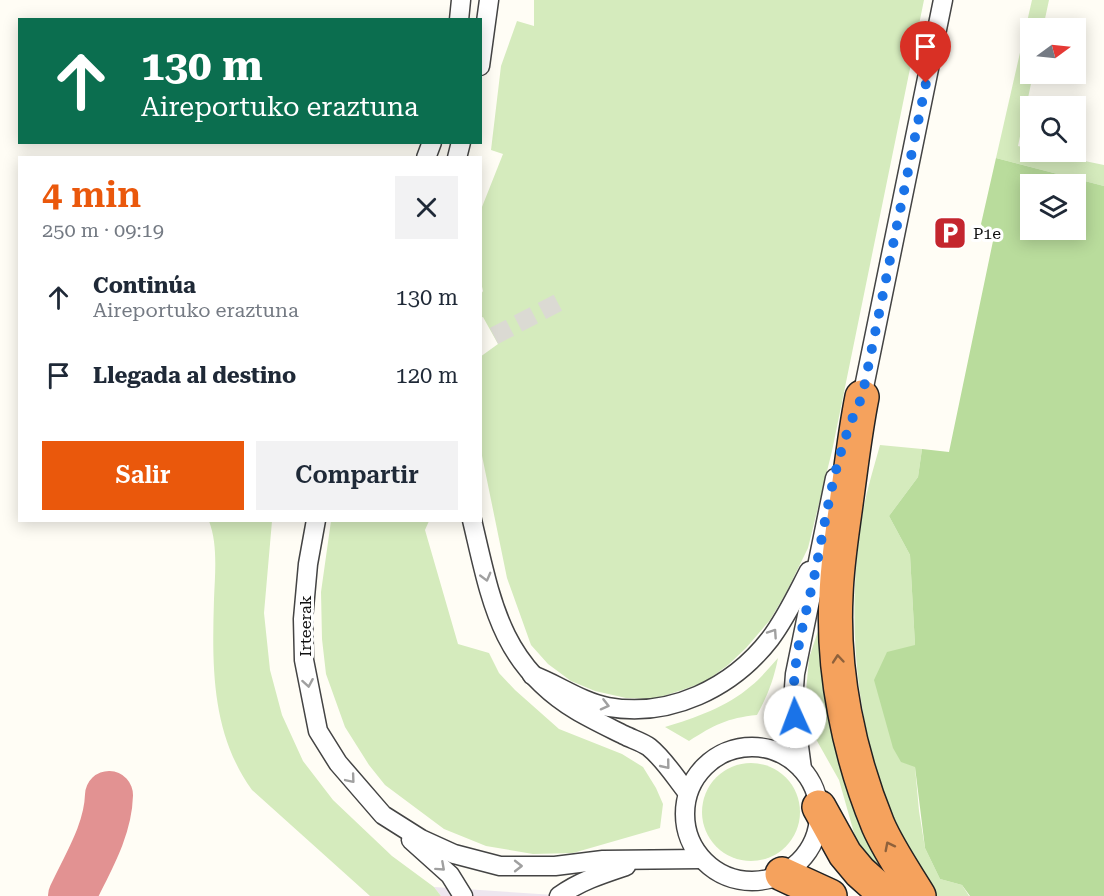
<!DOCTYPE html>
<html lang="es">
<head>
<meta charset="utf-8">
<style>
	body { margin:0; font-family:"Roboto Serif",serif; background:#f2f2f3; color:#1f2937; height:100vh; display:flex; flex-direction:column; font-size:22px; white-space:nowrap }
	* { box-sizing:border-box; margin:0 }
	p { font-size:20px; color:#747a83 }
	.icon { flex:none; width:33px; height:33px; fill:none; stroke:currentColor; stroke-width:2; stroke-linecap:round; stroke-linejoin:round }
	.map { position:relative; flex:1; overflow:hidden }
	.side { position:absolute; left:18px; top:156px; width:464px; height:366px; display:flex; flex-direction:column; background:#fff; border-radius:0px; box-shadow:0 3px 15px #0003 }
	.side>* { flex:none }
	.banner { position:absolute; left:18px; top:18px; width:464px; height:126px; border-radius:0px; box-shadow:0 3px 15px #0003; background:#0b6e4f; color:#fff; overflow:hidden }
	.needle { width:39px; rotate:75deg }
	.tools { position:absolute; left:1020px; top:18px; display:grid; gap:12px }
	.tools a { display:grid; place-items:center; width:66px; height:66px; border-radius:0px; background:#fff; box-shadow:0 3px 15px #0003; font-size:30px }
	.pin { position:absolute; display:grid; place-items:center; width:51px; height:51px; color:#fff; margin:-62px -26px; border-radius:50% 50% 50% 0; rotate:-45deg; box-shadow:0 0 6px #0007 }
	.pin .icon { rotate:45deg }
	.me { position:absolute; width:66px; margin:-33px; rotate:358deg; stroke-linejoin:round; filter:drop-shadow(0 0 4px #0008) }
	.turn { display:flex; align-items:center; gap:21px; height:126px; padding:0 24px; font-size:27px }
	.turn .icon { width:78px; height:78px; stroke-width:2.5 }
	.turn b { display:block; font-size:42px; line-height:51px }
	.round { display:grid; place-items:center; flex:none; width:63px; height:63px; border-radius:0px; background:#f2f2f3 }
	.overview { display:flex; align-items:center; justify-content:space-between; height:102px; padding:0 24px }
	h1 { font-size:36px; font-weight:600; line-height:45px; color:#ea580c }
	.action { display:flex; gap:12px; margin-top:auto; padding:12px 24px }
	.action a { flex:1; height:69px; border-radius:0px; background:#ea580c; color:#fff; font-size:24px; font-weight:600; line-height:69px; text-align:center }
	.action a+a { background:#f2f2f3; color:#1f2937 }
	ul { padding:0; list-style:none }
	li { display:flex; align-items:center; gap:18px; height:78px; padding:0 24px }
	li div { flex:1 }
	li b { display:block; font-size:22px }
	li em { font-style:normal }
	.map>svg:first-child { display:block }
	.industrial { fill:#eee6ef }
	.green { fill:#d5ebbd }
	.forest { fill:#b9dc9c; fill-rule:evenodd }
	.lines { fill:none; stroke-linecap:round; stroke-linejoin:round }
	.taxiway { stroke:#e29292; stroke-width:48 }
	.street-tunnel { stroke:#dbdad3; stroke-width:18; stroke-dasharray:18 9; stroke-linecap:butt }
	.street-casing { stroke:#444; stroke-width:21 }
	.highway-casing { stroke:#222; stroke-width:36 }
	.street { stroke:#fff; stroke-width:18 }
	.highway { stroke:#f5a25d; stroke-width:33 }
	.oneway { stroke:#a0a0a0 }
	.oneway2 { stroke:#8e613b }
	.route { stroke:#1a73e8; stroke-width:10; stroke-dasharray:0 18 }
	.labels { text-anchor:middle; stroke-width:6; stroke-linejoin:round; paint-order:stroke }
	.poi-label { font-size:16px; fill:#111; stroke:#fff; text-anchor:start }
	.street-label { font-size:16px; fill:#111; stroke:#fff }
</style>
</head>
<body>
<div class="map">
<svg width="1104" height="896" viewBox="0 0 1104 896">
	<rect width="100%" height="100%" fill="#fffdf5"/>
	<!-- industrial -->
	<polygon class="industrial" points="434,887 570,896 441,896"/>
	<!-- green -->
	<g class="green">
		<polygon points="534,0 924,0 832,451 808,548 786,593 770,620 746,648 728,665 705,682 679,691 654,699 626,698 595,691 571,681 548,664 531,645 507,578 480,446 480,357 498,344 483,317 480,318 480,296 483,291 480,278 480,212 503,154 491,150 501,66 517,21 534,26"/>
		<polygon points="1032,0 1049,0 1043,28 1030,28 1030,74 1033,74 1018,146 1030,149 1030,152 1041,152 1104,165 1104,186 996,158"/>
		<path d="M880,445L922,449L918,477L889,516L910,555L915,645V767L919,811L925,848L940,879L962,885L969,896H936C860,786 841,641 863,511C867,489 874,467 880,445Z"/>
		<path d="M209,521H272L264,613L270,670L282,715L303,761L333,800L392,856L434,887L441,896H370L252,790C211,733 212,666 214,599C215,574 218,544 209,521Z"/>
		<polygon points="331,521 429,521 425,530 458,644 489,653 499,673 515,690 559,729 622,754 643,767 656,788 663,804 660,828 573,853 533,854 486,846 444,829 385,785 369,765 345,727 326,674 322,639 321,592"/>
		<path d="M820,625C822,658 824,691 830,723C840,774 861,824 882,872L856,840L839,780L812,732L806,692L809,658Z"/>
		<path d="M778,658C774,679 767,697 757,715C727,718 714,725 689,741L665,727C695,718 727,707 751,686C761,678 769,668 778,658Z"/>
		<circle cx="751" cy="812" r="49"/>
	</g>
	<!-- forest -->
	<path class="forest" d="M996,158L1104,186V896H970L962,885L940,879L925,848L915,767L901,762L893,748L874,680L887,652L915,645L910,555L889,516L918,477L922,449L949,452L993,241L981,224ZM1030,184H1076V230H1030Z"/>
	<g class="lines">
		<!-- taxiway -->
		<path class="taxiway" d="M72,896C87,864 108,831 109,795"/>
		<!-- street-tunnel -->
		<polyline class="street-tunnel" points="494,336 565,299"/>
		<!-- street casing -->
		<g class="street-casing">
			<g id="street">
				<polyline points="459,20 461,0"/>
				<polyline points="480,66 489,0"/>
				<polyline points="426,158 432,142"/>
				<polyline points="457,158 461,142"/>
				<polyline points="859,403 862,397 943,0"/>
				<polyline points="316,520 308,564 303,619 304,660 318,731 338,763 383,815 421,839 454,854 500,866 555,866 603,860 701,859"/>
				<path d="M472,520C491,600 500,664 576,710C591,719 608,727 624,735C632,739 642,742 649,747C664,759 675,777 687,792"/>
				<path d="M532,675C557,684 581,702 608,707C670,718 732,688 770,639C786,618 797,594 809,571"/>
				<circle cx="752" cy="814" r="67"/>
				<polyline points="802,769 793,701 795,674 835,478"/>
				<polyline points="411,840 450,875 463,896"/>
				<path d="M559,896C580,881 602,874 626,866"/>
			</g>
		</g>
		<!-- highway casing -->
		<g class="highway-casing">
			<g id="highway">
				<path d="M862,397C855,432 851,468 846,504C842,534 837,564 836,595C832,672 849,754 878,825C889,850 905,873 919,896"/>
				<polyline points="819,807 845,854 860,872 887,896"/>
				<polyline points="782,874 830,896"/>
			</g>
		</g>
		<!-- street -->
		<use href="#street" class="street"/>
		<!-- highway -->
		<use href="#highway" class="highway"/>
	</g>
	<!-- one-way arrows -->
	<defs><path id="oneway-chevron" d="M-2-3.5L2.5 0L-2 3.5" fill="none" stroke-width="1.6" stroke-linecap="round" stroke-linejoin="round" transform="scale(1.5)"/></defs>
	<g class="oneway">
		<use href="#oneway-chevron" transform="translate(486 577) rotate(75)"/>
		<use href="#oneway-chevron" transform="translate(773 633) rotate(-56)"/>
		<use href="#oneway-chevron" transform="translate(308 683) rotate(80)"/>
		<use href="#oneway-chevron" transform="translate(605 705) rotate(14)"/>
		<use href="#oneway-chevron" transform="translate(666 765) rotate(51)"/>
		<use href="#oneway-chevron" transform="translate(351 779) rotate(50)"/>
		<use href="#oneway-chevron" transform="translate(518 866)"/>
		<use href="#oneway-chevron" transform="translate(441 867) rotate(42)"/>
	</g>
	<g class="oneway2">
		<use href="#oneway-chevron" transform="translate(838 659) rotate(-95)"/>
		<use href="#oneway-chevron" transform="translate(889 846) rotate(-117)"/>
	</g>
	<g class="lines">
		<!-- route -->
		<path class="route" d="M795,717C789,669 805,619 815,573C827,514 835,451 862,397L926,83"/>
	</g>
	<!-- icons -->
	<defs>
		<g id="parking-square" transform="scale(1.725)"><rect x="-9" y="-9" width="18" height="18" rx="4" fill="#c4262e" stroke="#fff"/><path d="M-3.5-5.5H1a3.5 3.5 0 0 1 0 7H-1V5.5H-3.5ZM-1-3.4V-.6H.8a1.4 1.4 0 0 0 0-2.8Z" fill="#fff"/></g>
	</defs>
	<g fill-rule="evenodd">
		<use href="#parking-square" x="950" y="233"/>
	</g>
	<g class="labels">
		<!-- poi labels -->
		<g class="poi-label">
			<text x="973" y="239">P1e</text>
		</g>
		<!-- street labels -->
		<g class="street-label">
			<text transform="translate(305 626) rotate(-90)" y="6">Irteerak</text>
		</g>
	</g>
</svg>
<div class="tools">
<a><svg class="needle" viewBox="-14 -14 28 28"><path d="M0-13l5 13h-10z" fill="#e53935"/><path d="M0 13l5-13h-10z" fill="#747a83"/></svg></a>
<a><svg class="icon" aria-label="search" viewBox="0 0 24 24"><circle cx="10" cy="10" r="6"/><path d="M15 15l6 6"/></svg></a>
<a><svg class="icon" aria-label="layers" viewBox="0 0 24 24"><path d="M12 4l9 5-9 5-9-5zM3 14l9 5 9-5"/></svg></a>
</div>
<div class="pin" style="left:926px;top:83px;background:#d93025"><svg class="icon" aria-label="arrive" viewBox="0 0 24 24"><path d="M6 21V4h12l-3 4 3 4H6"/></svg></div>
<svg class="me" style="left:795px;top:717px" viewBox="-20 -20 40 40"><circle r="19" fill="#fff"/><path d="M0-13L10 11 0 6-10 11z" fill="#1a73e8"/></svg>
<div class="banner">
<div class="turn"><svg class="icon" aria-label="ahead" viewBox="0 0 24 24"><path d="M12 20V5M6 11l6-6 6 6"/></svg><div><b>130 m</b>Aireportuko eraztuna</div></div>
</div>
<section class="side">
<div class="overview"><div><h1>4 min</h1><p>250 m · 09:19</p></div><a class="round"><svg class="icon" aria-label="close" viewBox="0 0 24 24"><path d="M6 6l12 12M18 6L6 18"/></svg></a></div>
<ul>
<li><svg class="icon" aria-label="ahead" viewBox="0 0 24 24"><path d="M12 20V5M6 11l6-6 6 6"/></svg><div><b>Continúa</b><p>Aireportuko eraztuna</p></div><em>130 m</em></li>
<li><svg class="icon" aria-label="arrive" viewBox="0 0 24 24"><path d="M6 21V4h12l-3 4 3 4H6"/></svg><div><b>Llegada al destino</b></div><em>120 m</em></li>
</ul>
<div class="action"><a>Salir</a><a>Compartir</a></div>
</section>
</div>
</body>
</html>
